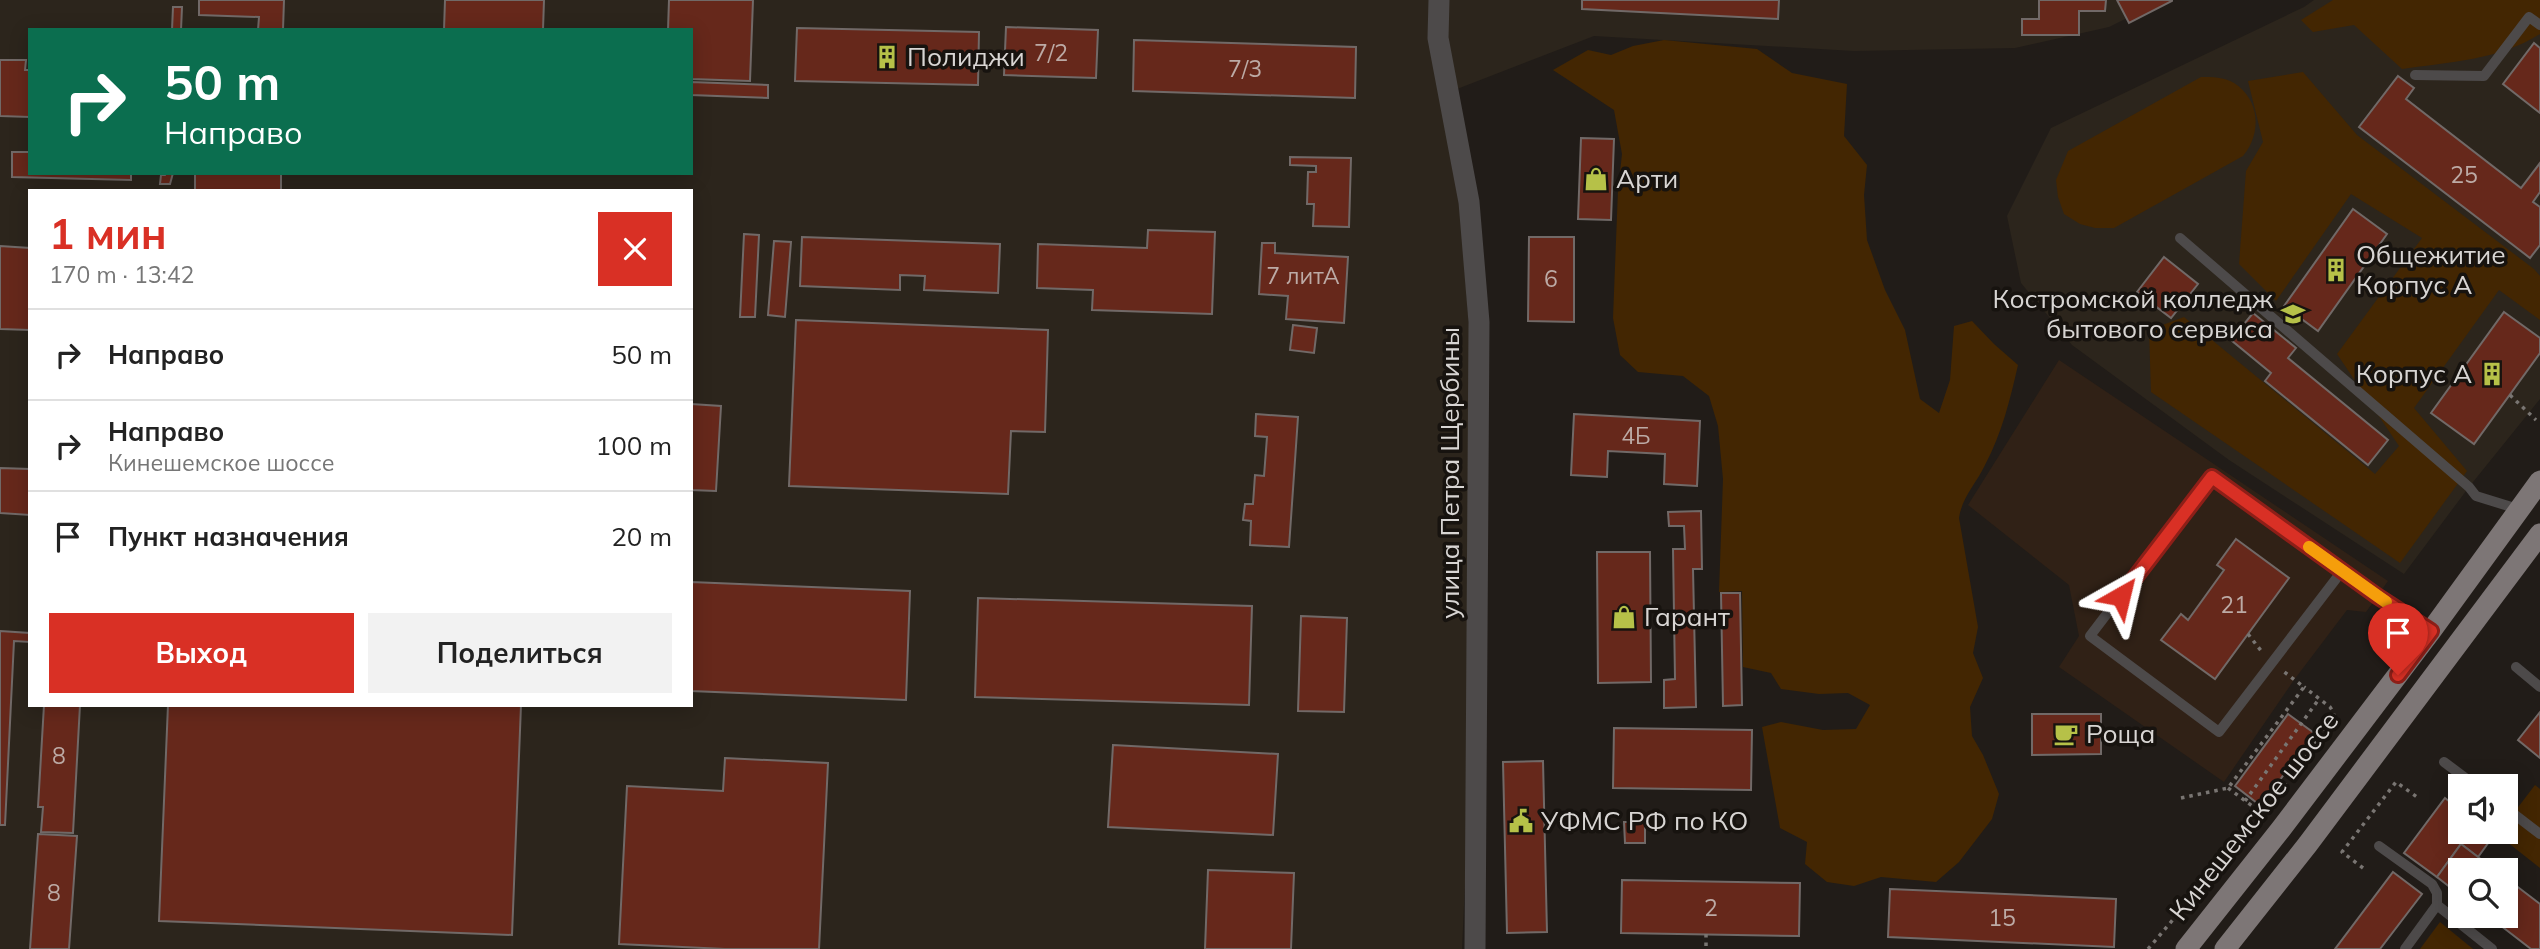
<!DOCTYPE html>
<html lang="ru">
<head>
<meta charset="utf-8">
<style>
	body { margin:0; font-family:Mulish,sans-serif; background:#f2f2f2; color:#222; height:100vh; display:flex; flex-direction:column; font-size:26px; white-space:nowrap }
	* { box-sizing:border-box; margin:0 }
	p { font-size:23px; color:#767676 }
	.icon { flex:none; width:38px; height:38px; fill:none; stroke:currentColor; stroke-width:2; stroke-linecap:round; stroke-linejoin:round }
	.map { position:relative; flex:1; overflow:hidden }
	.side { position:absolute; left:28px; top:189px; width:665px; height:518px; display:flex; flex-direction:column; background:#fff; border-radius:0px; box-shadow:0 4px 18px #0003 }
	.side>* { flex:none }
	.hud { position:absolute; left:28px; top:28px; width:665px; height:147px; border-radius:0px; box-shadow:0 4px 18px #0003; background:#0b6e4f; color:#fff; overflow:hidden }
	.tools { position:absolute; left:2448px; top:774px; display:grid; gap:14px }
	.tools a { display:grid; place-items:center; width:70px; height:70px; border-radius:0px; background:#fff; box-shadow:0 4px 18px #0003; font-size:35px }
	.pin { position:absolute; display:grid; place-items:center; width:60px; height:60px; color:#fff; margin:-72px -30px; border-radius:50% 50% 50% 0; rotate:-45deg; box-shadow:0 0 7px #0007 }
	.pin .icon { rotate:45deg }
	.me { position:absolute; width:77px; margin:-38px; rotate:37deg; stroke-linejoin:round; filter:drop-shadow(0 0 5px #0008) }
	.turn { display:flex; align-items:center; gap:24px; height:147px; padding:0 21px; font-size:32px }
	.turn .icon { width:91px; height:91px; stroke-width:2.5 }
	.turn b { display:block; font-size:49px; line-height:60px }
	.round { display:grid; place-items:center; flex:none; width:74px; height:74px; border-radius:0px; background:#f2f2f2 }
	.head { display:flex; align-items:center; justify-content:space-between; height:119px; padding:0 21px }
	h1 { font-size:42px; font-weight:700; line-height:52px; color:#d93025 }
	.primary-button { display:flex; gap:14px; margin-top:auto; padding:14px 21px }
	.primary-button a { flex:1; height:80px; border-radius:0px; background:#d93025; color:#fff; font-size:28px; font-weight:700; line-height:80px; text-align:center }
	.primary-button a+a { background:#f2f2f2; color:#222 }
	ul { padding:0; list-style:none }
	li { display:flex; align-items:center; gap:21px; height:91px; padding:0 21px; border-top:2px solid #e0e0e0 }
	li div { flex:1 }
	li b { display:block; font-size:26px }
	li em { font-style:normal }
	.map>svg:first-child { display:block }
	.commercial { fill:#302116 }
	.built { fill:#2c251c; fill-rule:evenodd }
	.green { fill:#432602 }
	.building { fill:#66281b; stroke:#716967; stroke-width:2 }
	.lines { fill:none; stroke-linecap:round; stroke-linejoin:round }
	.path { stroke:#797572; stroke-width:3.5; stroke-dasharray:3.5 5; stroke-linecap:butt }
	.lane { stroke:#4d4a4a; stroke-width:10 }
	.street { stroke:#4d4a4a; stroke-width:21 }
	.primary { stroke:#7d7676; stroke-width:21 }
	.route-casing { stroke:#8d1f18; stroke-width:18 }
	.route { stroke:#d93025; stroke-width:12 }
	.slow { stroke:#f59e0b; stroke-width:12 }
	.labels { text-anchor:middle; stroke-width:7; stroke-linejoin:round; paint-order:stroke }
	.number-label { font-size:23px; fill:#bcaaa5 }
	.poi-label { font-size:26px; fill:#d8d5d3; stroke:#17130f; text-anchor:start }
	.street-label { font-size:26px; fill:#d8d5d3; stroke:#17130f }
</style>
</head>
<body>
<div class="map">
<svg width="2540" height="949" viewBox="0 0 2540 949">
	<rect width="100%" height="100%" fill="#211c18"/>
	<!-- commercial -->
	<polygon class="commercial" points="2059,360 2388,581 2366,612 2347,610 2294,680 2224,782 2059,667 2079,636 2069,585 1968,505"/>
	<!-- built -->
	<g class="built">
		<path d="M0,0H2163L2109,27L2015,48L1854,51L1594,36L1439,96L1460,203L1469,328L1468,818L1462,949H0ZM30,30H691V173H30ZM30,191H691V705H30Z"/>
		<polygon points="2314,0 2540,0 2540,399 2469,487 2404,574 2229,460 2072,345 2021,283 2007,216 2051,128 2304,7"/>
	</g>
	<!-- green -->
	<g class="green">
		<path d="M2333,0H2540V34C2499,60 2449,62 2402,69L2354,25L2313,32L2301,20Z"/>
		<path d="M1664,40L1757,49L1792,73L1847,84L1844,136L1867,165L1864,195L1867,240L1885,290L1905,330L1920,399L1939,413L1950,380L1954,326L1972,321L1994,344L2018,365C2010,400 2002,433 1985,465C1976,484 1962,497 1959,518L1978,627L1973,653L1983,678L1970,707L1972,736L1983,755L1999,794L1992,819L1959,862L1936,882L1881,877L1854,886L1827,882L1805,864L1807,842L1780,828L1762,727L1781,722L1823,730L1856,729L1870,705L1848,693L1819,694L1781,689L1771,673L1743,667L1742,591L1719,592L1723,479L1718,426L1709,396L1683,376L1638,372L1620,355L1613,318L1618,190L1622,154L1614,110L1553,70L1588,50L1611,55L1633,46Z"/>
		<polygon points="2303,72 2357,135 2534,269 2540,276 2540,320 2499,290 2414,408 2467,471 2400,563 2151,392 2149,330 2184,317 2375,474 2399,446 2337,354 2422,238 2351,194 2276,301 2239,264 2246,171 2263,142 2248,81"/>
		<path d="M2201,77C2212,77 2224,77 2234,83C2260,100 2262,133 2243,156L2114,228H2095L2080,224L2064,214L2058,197L2056,180L2068,151Z"/>
		<polygon points="2535,785 2540,789 2540,868 2497,834 2500,831 2506,831 2506,823"/>
		<polygon points="2440,922 2473,949 2420,949"/>
	</g>
	<!-- building -->
	<g class="building">
		<polygon points="199,0 284,0 283,30 258,30 259,17 199,15"/>
		<polygon points="445,0 544,0 543,30 444,30"/>
		<polygon points="669,0 753,0 750,81 691,79 691,30 668,30"/>
		<polygon points="1582,0 1779,0 1778,19 1582,9"/>
		<polygon points="2039,0 2106,0 2105,11 2079,11 2079,35 2022,35 2022,19 2039,19"/>
		<polygon points="2117,0 2172,0 2172,1 2129,23"/>
		<polygon points="173,7 182,7 181,30 172,30"/>
		<polygon points="1006,27 1098,30 1096,78 1004,75"/>
		<polygon points="797,28 979,32 978,85 795,81"/>
		<polygon points="1134,40 1356,47 1355,98 1133,91"/>
		<polygon points="2534,43 2540,48 2540,113 2503,84"/>
		<polygon points="0,60 26,60 25,70 30,70 30,117 0,116"/>
		<polygon points="2398,76 2414,88 2406,99 2521,188 2540,163 2540,192 2533,202 2540,207 2540,245 2530,258 2359,127"/>
		<polygon points="691,82 768,85 768,98 691,95"/>
		<polygon points="1581,138 1614,139 1611,220 1578,219"/>
		<polygon points="12,152 30,152 30,173 131,173 131,180 12,177"/>
		<polygon points="1290,157 1351,158 1349,227 1313,226 1314,204 1307,204 1308,172 1316,172 1316,166 1290,165"/>
		<polygon points="166,173 173,173 170,184 160,184 161,175 165,175"/>
		<rect x="195" y="173" width="86" height="18"/>
		<polygon points="2353,209 2387,234 2318,331 2284,306"/>
		<polygon points="1148,230 1215,232 1212,314 1092,310 1093,290 1037,288 1038,244 1147,248"/>
		<polygon points="744,234 759,235 755,317 740,317"/>
		<polygon points="802,237 1000,244 998,293 924,290 925,276 900,275 900,290 800,286"/>
		<polygon points="1529,237 1574,237 1574,322 1528,321"/>
		<polygon points="774,241 791,242 785,317 768,315"/>
		<polygon points="1262,243 1275,243 1275,253 1348,257 1344,323 1286,319 1288,296 1259,294"/>
		<polygon points="0,246 30,248 30,330 0,329"/>
		<polygon points="2164,257 2198,284 2171,318 2137,292"/>
		<polygon points="2504,312 2540,338 2540,353 2474,444 2431,413"/>
		<polygon points="2253,313 2296,348 2288,358 2388,440 2368,465 2265,381 2271,373 2231,340"/>
		<polygon points="796,320 1048,330 1045,432 1011,431 1008,494 789,486"/>
		<polygon points="1293,325 1317,328 1314,353 1290,350"/>
		<polygon points="691,404 721,406 716,491 691,490"/>
		<polygon points="1256,414 1298,417 1289,547 1250,545 1251,521 1243,520 1245,504 1253,504 1255,475 1264,476 1267,437 1255,436"/>
		<polygon points="1574,414 1700,421 1697,486 1664,484 1665,454 1608,451 1607,477 1571,475"/>
		<polygon points="0,468 30,469 30,515 0,513"/>
		<polygon points="1701,511 1702,569 1693,569 1696,707 1664,708 1664,680 1675,679 1673,549 1685,549 1684,526 1669,526 1668,512"/>
		<polygon points="2236,539 2289,578 2215,679 2161,640 2181,614 2188,620 2224,570 2217,565"/>
		<polygon points="1597,552 1650,552 1651,682 1598,683"/>
		<polygon points="691,582 910,591 906,700 691,691"/>
		<polygon points="1721,593 1740,593 1742,705 1723,706"/>
		<polygon points="978,598 1252,606 1249,705 975,697"/>
		<polygon points="1301,616 1347,618 1344,712 1298,711"/>
		<polygon points="0,631 30,633 30,642 14,641 5,825 0,825"/>
		<polygon points="44,705 80,705 73,833 41,832 43,807 38,807"/>
		<polygon points="168,705 521,705 512,935 159,921"/>
		<polygon points="2540,712 2540,758 2518,740"/>
		<polygon points="2032,714 2101,714 2101,754 2032,755"/>
		<polygon points="2288,714 2314,733 2261,806 2235,786"/>
		<polygon points="1614,728 1752,730 1751,790 1613,788"/>
		<polygon points="1113,745 1278,754 1273,835 1108,827"/>
		<polygon points="725,758 828,763 819,949 725,949 619,944 627,786 723,791"/>
		<polygon points="1543,761 1547,932 1507,933 1503,762"/>
		<polygon points="2445,798 2460,810 2460,831 2489,831 2494,835 2478,857 2461,844 2437,877 2404,853"/>
		<polygon points="1624,822 1645,822 1645,843 1625,843"/>
		<polygon points="38,834 77,836 69,949 30,949"/>
		<polygon points="2461,844 2495,870 2460,870 2460,895 2437,877"/>
		<polygon points="1208,870 1294,873 1291,949 1205,949"/>
		<polygon points="2393,872 2422,894 2380,949 2335,949"/>
		<polygon points="2506,878 2540,904 2540,949 2531,949 2487,915 2506,915"/>
		<polygon points="1622,880 1800,883 1799,936 1621,933"/>
		<polygon points="1890,889 2116,899 2114,947 1888,937"/>
	</g>
	<g class="lines">
		<!-- path -->
		<g class="path">
			<polyline points="2510,395 2536,420"/>
			<polyline points="2248,634 2262,652"/>
			<polyline points="2228,788 2263,814"/>
			<polyline points="2181,798 2228,788 2304,687 2283,671"/>
			<polyline points="2245,801 2319,699"/>
			<polyline points="2363,868 2342,852 2396,782 2417,797"/>
			<polyline points="1706,934 1706,949"/>
			<polyline points="2148,949 2263,814 2333,720 2334,713 2330,707 2304,687"/>
		</g>
		<!-- lane -->
		<g class="lane">
			<polyline points="2415,75 2484,76 2529,17 2540,25"/>
			<polyline points="2180,238 2469,487 2476,496 2518,509"/>
			<path d="M2342,571L2219,732L2090,636L2212,476C2284,529 2356,582 2431,631"/>
			<polyline points="2516,667 2540,687"/>
			<polyline points="2444,762 2476,786"/>
			<polyline points="2506,808 2540,834"/>
			<polyline points="2379,846 2432,884 2437,893 2437,905"/>
			<polyline points="2405,949 2437,905 2492,949"/>
		</g>
		<!-- street -->
		<polyline class="street" points="1439,0 1438,38 1469,202 1479,322 1475,949"/>
		<!-- primary -->
		<g class="primary">
			<polyline points="2186,949 2281,829 2431,631 2540,481"/>
			<polyline points="2225,949 2308,844 2540,534"/>
		</g>
	</g>
	<g class="lines">
		<!-- route casing -->
		<g class="route-casing">
			<polyline id="route" points="2121,596 2212,477 2377,596 2431,631 2398,675"/>
		</g>
		<!-- route -->
		<use href="#route" class="route"/>
		<!-- slow -->
		<polyline class="slow" points="2309,547 2386,602"/>
	</g>
	<!-- icons -->
	<defs>
		<g id="building-bare" transform="scale(1.89)"><path d="M-4-6H4V6H1V3H-1V6H-4ZM-2.5-4.3h1.7v1.8h-1.7ZM.8-4.3h1.7v1.8H.8ZM-2.5-1h1.7V.8h-1.7ZM.8-1h1.7V.8H.8Z" fill="#b6c148" stroke="#17130f" stroke-width="2.5" paint-order="stroke"/></g>
		<g id="shop-bare" transform="scale(1.89)"><path d="M-5-2.5h2.3a2.7 3.5 0 0 1 5.4 0H5L5.5 6h-11ZM-1.5-2.5h3a1.5 2.3 0 0 0-3 0Z" fill="#b6c148" stroke="#17130f" stroke-width="2.5" paint-order="stroke"/></g>
		<g id="university-bare" transform="scale(1.89)"><path d="M0-5L7-2L0 1L-7-2ZM-4 1L0 2.5L4 1V4Q0 6-4 4Z" fill="#b6c148" stroke="#17130f" stroke-width="2.5" paint-order="stroke"/></g>
		<g id="cafe-bare" transform="scale(1.89)"><path d="M-5.5-4.5H6V0H3Q3 3.5 0 3.5H-2.5Q-5.5 3.5-5.5 0ZM3-3.2v2h1.7v-2ZM-6 4.5H4V6H-6Z" fill="#b6c148" stroke="#17130f" stroke-width="2.5" paint-order="stroke"/></g>
		<g id="civic-bare" transform="scale(1.89)"><path d="M-.6-6.5H3V-4.5H.6V-3L4-1V1h2V6H-6V1h2V-1L-.6-3ZM-1.2 2.5V6h2.4V2.5Z" fill="#b6c148" stroke="#17130f" stroke-width="2.5" paint-order="stroke"/></g>
	</defs>
	<g fill-rule="evenodd">
		<use href="#building-bare" x="887" y="57"/>
		<use href="#shop-bare" x="1596" y="179"/>
		<use href="#building-bare" x="2336" y="270"/>
		<use href="#university-bare" x="2293" y="314"/>
		<use href="#building-bare" x="2492" y="374"/>
		<use href="#shop-bare" x="1624" y="617"/>
		<use href="#cafe-bare" x="2066" y="734"/>
		<use href="#civic-bare" x="1521" y="821"/>
	</g>
	<g class="labels">
		<!-- number labels -->
		<g class="number-label">
			<text x="1051" y="61">7/2</text>
			<text x="1245" y="77">7/3</text>
			<text x="2464" y="183">25</text>
			<text x="1303" y="284">7 литА</text>
			<text x="1551" y="287">6</text>
			<text x="1636" y="444">4Б</text>
			<text x="2234" y="613">21</text>
			<text x="59" y="764">8</text>
			<text x="54" y="901">8</text>
			<text x="1711" y="916">2</text>
			<text x="2002" y="926">15</text>
		</g>
		<!-- poi labels -->
		<g class="poi-label">
			<text x="907" y="66">Полиджи</text>
			<text x="1616" y="188">Арти</text>
			<text x="2356" y="264">Общежитие<tspan x="2356" dy="30">Корпус А</tspan></text>
			<text x="2273" y="308" text-anchor="end">Костромской колледж<tspan x="2273" dy="30">бытового сервиса</tspan></text>
			<text x="2472" y="383" text-anchor="end">Корпус А</text>
			<text x="1644" y="626">Гарант</text>
			<text x="2086" y="743">Роща</text>
			<text x="1541" y="830">УФМС РФ по КО</text>
		</g>
		<!-- street labels -->
		<g class="street-label">
			<text transform="translate(1450 473) rotate(-90)" y="9">улица Петра Щербины</text>
			<text transform="translate(2254 816) rotate(-52)" y="9">Кинешемское шоссе</text>
		</g>
	</g>
</svg>
<div class="tools">
<a><svg class="icon" aria-label="sound" viewBox="0 0 24 24"><path d="M4 9h4l5-4v14l-5-4H4zM17 9q2 3 0 6"/></svg></a>
<a><svg class="icon" aria-label="search" viewBox="0 0 24 24"><circle cx="10" cy="10" r="6"/><path d="M15 15l6 6"/></svg></a>
</div>
<div class="pin" style="left:2398px;top:675px;background:#d93025"><svg class="icon" aria-label="arrive" viewBox="0 0 24 24"><path d="M6 21V4h12l-3 4 3 4H6"/></svg></div>
<svg class="me" style="left:2121px;top:596px" viewBox="-20 -20 40 40"><path d="M0-17L14 15 0 8-14 15z" fill="#d93025" stroke="#fff" stroke-width="4"/></svg>
<div class="hud">
<div class="turn"><svg class="icon" aria-label="right" viewBox="0 0 24 24"><path d="M7 20v-9h11M14 6l5 5-5 5"/></svg><div><b>50 m</b>Направо</div></div>
</div>
<section class="side">
<div class="head"><div><h1>1 мин</h1><p>170 m · 13:42</p></div><a class="round" style="background:#d93025;color:#fff"><svg class="icon" aria-label="close" viewBox="0 0 24 24"><path d="M6 6l12 12M18 6L6 18"/></svg></a></div>
<ul>
<li><svg class="icon" aria-label="right" viewBox="0 0 24 24"><path d="M7 20v-9h11M14 6l5 5-5 5"/></svg><div><b>Направо</b></div><em>50 m</em></li>
<li><svg class="icon" aria-label="right" viewBox="0 0 24 24"><path d="M7 20v-9h11M14 6l5 5-5 5"/></svg><div><b>Направо</b><p>Кинешемское шоссе</p></div><em>100 m</em></li>
<li><svg class="icon" aria-label="arrive" viewBox="0 0 24 24"><path d="M6 21V4h12l-3 4 3 4H6"/></svg><div><b>Пункт назначения</b></div><em>20 m</em></li>
</ul>
<div class="primary-button"><a>Выход</a><a>Поделиться</a></div>
</section>
</div>
</body>
</html>
